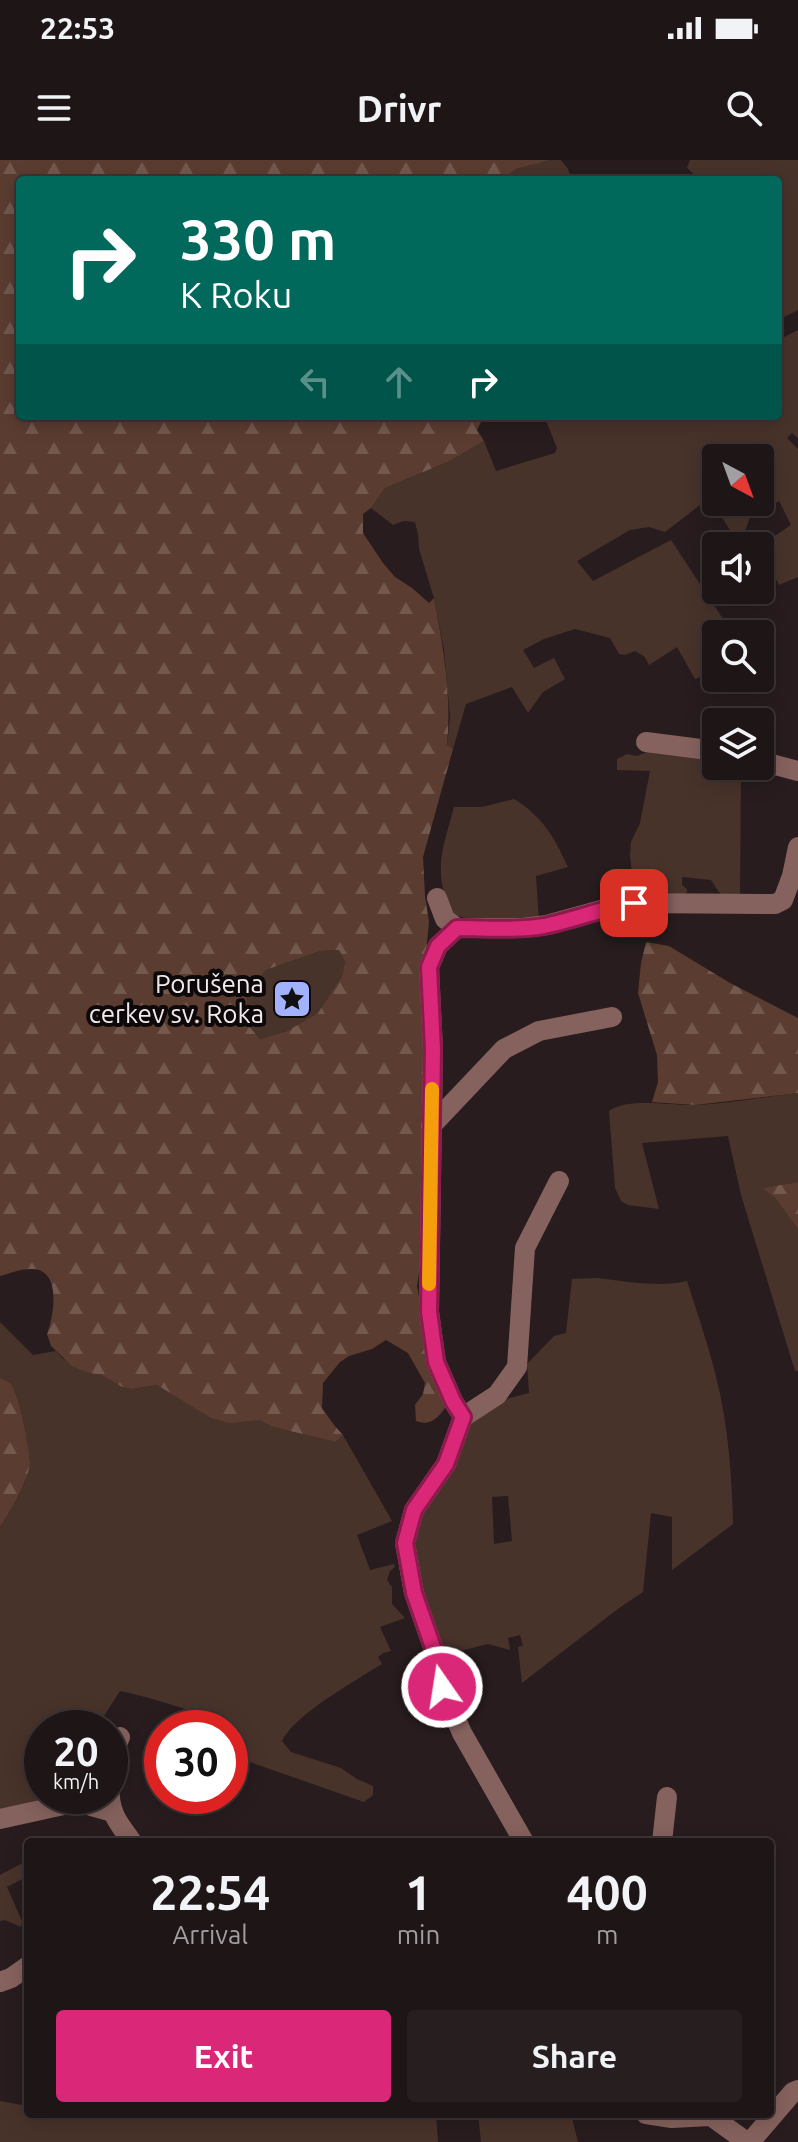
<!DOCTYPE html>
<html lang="en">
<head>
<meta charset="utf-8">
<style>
	body { margin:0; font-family:Ubuntu,sans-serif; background:#261e1f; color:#f1f3f6; height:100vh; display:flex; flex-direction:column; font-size:30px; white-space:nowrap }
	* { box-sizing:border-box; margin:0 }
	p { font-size:26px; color:#a19fa1 }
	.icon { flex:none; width:44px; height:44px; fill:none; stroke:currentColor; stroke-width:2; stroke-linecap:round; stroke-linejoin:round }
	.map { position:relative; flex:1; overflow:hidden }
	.details { position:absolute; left:24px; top:1678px; width:750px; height:280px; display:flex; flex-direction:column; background:#1e1516; border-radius:8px; box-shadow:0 4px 20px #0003,0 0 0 2px #3c3435 }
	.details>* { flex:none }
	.hud { position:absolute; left:16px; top:16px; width:766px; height:244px; border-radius:8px; box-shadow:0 4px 20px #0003,0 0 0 2px #3c3435; background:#00695c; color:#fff; overflow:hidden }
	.needle { width:52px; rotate:139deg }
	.controls { position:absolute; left:702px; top:284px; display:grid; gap:16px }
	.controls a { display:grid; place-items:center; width:72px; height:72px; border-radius:8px; background:#1e1516; box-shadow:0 4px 20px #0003,0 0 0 2px #3c3435; font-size:40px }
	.speed { position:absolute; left:24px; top:1550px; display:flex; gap:16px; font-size:40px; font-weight:700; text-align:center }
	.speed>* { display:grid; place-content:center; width:104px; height:104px; border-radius:50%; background:#1e1516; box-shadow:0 4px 20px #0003,0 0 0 2px #3c3435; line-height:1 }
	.speed small { font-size:20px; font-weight:400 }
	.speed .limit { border:12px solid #d22; background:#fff; color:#111 }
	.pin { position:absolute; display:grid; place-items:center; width:68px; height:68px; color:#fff; margin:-34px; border-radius:16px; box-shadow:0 4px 12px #0006 }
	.me { position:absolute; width:88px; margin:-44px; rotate:347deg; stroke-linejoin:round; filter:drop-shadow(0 0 6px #0008) }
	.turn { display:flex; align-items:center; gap:28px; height:168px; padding:0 32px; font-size:36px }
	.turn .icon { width:104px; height:104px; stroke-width:2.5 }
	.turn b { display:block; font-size:56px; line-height:68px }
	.lanes { display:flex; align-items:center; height:76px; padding:0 32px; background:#0003; justify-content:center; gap:40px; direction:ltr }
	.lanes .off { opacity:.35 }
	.eta { display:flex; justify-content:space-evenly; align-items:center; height:136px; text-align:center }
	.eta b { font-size:48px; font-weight:700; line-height:56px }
	.action { display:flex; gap:16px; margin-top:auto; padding:16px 32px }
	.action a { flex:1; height:92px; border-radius:8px; background:#db2777; color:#fff; font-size:32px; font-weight:700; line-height:92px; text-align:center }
	.action a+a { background:#261e1f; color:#f1f3f6 }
	.status { display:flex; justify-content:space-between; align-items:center; height:56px; padding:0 40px; background:#1e1516; direction:ltr }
	.status svg { height:22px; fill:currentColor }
	header { display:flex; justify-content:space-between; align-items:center; height:104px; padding:0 32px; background:#1e1516; font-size:36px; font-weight:700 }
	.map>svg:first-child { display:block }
	.grass { fill:#48332a; fill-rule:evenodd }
	.forest { fill:url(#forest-firs); fill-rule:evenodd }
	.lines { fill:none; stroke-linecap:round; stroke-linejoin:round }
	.minor { stroke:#86625e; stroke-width:20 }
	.route-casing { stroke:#8e194d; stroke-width:20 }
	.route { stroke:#db2777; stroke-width:14 }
	.slow { stroke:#f59e0b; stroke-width:14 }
	.labels { text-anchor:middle; stroke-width:8; stroke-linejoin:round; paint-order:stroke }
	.poi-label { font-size:26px; fill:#f2e9ea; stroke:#0d0809; text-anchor:end }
</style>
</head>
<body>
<div class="status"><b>22:53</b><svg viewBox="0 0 49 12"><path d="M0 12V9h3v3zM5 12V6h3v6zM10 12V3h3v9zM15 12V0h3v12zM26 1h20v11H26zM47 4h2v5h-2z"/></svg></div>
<header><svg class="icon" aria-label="menu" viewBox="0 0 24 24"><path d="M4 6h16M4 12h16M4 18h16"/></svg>Drivr<svg class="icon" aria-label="search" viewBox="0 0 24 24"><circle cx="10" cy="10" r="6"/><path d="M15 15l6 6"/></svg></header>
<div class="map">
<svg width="798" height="1982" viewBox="0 0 798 1982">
	<defs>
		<pattern id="forest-firs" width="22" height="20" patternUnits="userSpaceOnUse" patternTransform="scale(2)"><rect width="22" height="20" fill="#5b3c30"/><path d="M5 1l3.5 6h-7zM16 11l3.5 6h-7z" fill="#73584e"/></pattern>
	</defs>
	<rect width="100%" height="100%" fill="#281c1e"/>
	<!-- grass -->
	<g class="grass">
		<polygon points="550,0 561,0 568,9 572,20 547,20 532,16 524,20 502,20 516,9"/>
		<polygon points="690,0 798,0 798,150 778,160 778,20 700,20 687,8"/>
		<path d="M798,170V278L792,273L787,278L798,289V417L779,425L760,386L791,365L779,341L750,357L745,371L734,376L709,338L665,372L649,367L630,370L577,401L593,421L671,380L733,474H716V495L704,503L709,513L695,519L677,487L649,505L645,497L635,491L625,495L619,494L610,478L575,469L544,479L523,490L534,508L554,498L565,519L543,532L528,553L512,527L466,544L453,589L447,586L450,557L444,490L434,438L419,389L418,374L415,362L404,361L393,365L371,348L385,328L450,301L484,281L496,311L555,293L557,288L544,256H763L767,259L771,256H778V180ZM716,298H760V342H716Z"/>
		<path d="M652,590L676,596L716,598V606H741L740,737C720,738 721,735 711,720L682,717V725L687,729V732L684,734L659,732L655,735L640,736L633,721L630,696L631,682L640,663L650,611L617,610V599L627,594L637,596Z"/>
		<path d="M514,639C542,656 555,678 568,707L536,716L539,761L473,760L451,754C433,708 442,692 454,647H482Z"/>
		<polygon points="339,790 345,802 342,816 318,853 287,871 260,879 248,865 247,834 266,810 320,791"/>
		<path d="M798,933V1022L764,1028L775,1038L798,1069V1211H795L741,1035L728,976L642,983L659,1049L628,1045L621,1041L615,1028L609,951C629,937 673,946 697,945C730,943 764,937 798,933Z"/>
		<path d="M596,1118C625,1121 658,1128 687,1121C699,1158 712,1196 720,1234C729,1276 732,1321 733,1364L672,1410V1357L651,1353L643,1432L619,1448L522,1523L518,1487L523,1486L520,1475L508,1478L510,1490L488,1484L460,1491H440L432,1468L416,1397V1367L467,1259L499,1241L529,1233L527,1204L554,1176L566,1173L572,1119ZM508,1336L512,1381L494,1384L492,1337Z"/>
		<path d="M0,1162L33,1195L56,1191L62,1198L89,1213L102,1215L122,1227L131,1229L157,1225L179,1238L259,1260L273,1267L336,1282L343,1275L392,1361L357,1375L370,1410L394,1404L395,1407L390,1411L387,1420L392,1427V1444L405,1458L380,1467L391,1491L383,1493L378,1497L382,1504C355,1521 295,1554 282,1581L291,1592L341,1608L357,1619L373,1626V1635L364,1642L230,1595V1568H217L219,1561C186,1549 154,1538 120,1531L96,1568H42V1636H52L54,1640L0,1656V1367C10,1353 28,1322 30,1304C31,1293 18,1230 11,1224C10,1222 2,1219 0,1218Z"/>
		<polygon points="28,1700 28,1716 7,1727 22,1761 21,1767 5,1760 0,1761 0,1715"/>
		<polygon points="0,1941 28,1946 28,1954 436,1954 438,1982 0,1982"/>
		<polygon points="478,1954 571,1954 578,1982 481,1982"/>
	</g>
	<!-- forest -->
	<g class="forest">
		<path d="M0,0H550L516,9L502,20H20V256H484L477,270L484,281L450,301L385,328L371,348L363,354V373L383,403L395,417L412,428L429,443L434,438C443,486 452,536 447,585L453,589L423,697L425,736L429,762L424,814V1081L417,1126L427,1180L448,1244C439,1256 432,1267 416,1261L415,1245L423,1234L425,1223L408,1193L386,1180L372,1189L349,1196L340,1202L323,1223L322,1248L334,1265L343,1275L336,1282L273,1267L259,1260L230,1263L211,1258L157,1225L131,1229L122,1227L102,1215L89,1213L72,1206L51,1186L47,1174C54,1156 62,1109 32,1109C21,1109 10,1113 0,1116ZM339,790L345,802L342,816L318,853L287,871L260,879L248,865L247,834L266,810L320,791Z"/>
		<polygon points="646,782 669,786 730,823 798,858 798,933 695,945 652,942 658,922 657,895 638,833 641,803"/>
		<polygon points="798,1022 798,1069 775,1038 763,1028"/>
		<path d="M0,1218C2,1219 10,1222 11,1224C18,1230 31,1293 30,1304C28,1321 10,1353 0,1367Z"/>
	</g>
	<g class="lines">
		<!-- minor -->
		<g class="minor">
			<polyline points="646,582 716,591"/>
			<polyline points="760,601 798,611"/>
			<polyline points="437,738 445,759 457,768 523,768 547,765 616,746 634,743 775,744 783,740 792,716 798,687"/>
			<polyline points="457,768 438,786 429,807 433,889 429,1152 436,1202 453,1241 463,1257"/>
			<polyline points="431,966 504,889 539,871 612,857"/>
			<polyline points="463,1257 446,1304 414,1350 405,1383 414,1433 435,1493 442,1527 462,1573 524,1682"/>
			<polyline points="463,1257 497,1235 517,1207 525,1088 559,1021"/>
			<path d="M120,1577C111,1597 105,1633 114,1654C118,1664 126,1673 132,1682"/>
			<polyline points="0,1659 68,1644 88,1645 113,1652"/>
			<polyline points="662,1682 667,1637"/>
			<polyline points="0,1822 11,1818 28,1806"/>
			<polyline points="646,1954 672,1958 710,1956"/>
			<polyline points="708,1954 747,1982"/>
			<polyline points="750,1982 793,1932 798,1930"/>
		</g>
	</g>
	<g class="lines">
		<!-- route casing -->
		<g class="route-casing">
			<path id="route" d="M442,1527L435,1493L414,1433L405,1383L414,1350L446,1304L463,1257L453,1241L436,1202L429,1152L433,889L429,807L438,786L457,768C486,768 515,771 544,766C574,760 603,748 634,743"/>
		</g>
		<!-- route -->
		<use href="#route" class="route"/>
		<!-- slow -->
		<polyline class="slow" points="429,1124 432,929"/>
	</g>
	<!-- icons -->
	<defs>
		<g id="sight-square" transform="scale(2)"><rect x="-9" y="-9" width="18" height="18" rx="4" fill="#a3b2fd" stroke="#0d0809"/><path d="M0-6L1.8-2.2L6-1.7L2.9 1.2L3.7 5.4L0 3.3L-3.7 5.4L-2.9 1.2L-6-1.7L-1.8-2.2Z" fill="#111"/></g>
	</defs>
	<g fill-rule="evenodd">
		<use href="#sight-square" x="292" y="839"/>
	</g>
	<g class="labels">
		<!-- poi labels -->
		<g class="poi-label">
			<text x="264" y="833">Porušena<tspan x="264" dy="30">cerkev sv. Roka</tspan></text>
		</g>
	</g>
</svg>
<div class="controls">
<a><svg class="needle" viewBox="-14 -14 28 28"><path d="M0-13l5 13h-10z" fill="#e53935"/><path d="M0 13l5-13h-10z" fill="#a19fa1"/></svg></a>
<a><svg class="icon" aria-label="sound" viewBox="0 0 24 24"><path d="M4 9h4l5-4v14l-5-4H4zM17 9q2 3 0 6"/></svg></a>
<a><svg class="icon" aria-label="search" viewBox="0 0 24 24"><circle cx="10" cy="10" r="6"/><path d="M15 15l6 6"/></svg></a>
<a><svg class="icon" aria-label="layers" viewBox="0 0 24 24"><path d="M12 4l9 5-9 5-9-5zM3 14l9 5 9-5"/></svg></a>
</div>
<div class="speed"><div>20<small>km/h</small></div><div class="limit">30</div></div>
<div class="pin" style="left:634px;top:743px;background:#d93025"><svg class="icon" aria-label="arrive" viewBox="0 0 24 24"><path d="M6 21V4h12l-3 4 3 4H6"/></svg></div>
<svg class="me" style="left:442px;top:1527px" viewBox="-20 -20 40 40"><circle r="17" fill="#db2777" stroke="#fff" stroke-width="3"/><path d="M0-11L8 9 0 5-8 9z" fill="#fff"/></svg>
<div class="hud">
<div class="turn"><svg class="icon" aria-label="right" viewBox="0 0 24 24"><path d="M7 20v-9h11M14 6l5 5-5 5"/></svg><div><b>330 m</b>K Roku</div></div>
<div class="lanes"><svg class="icon off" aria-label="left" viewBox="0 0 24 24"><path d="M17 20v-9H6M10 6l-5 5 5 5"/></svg><svg class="icon off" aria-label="ahead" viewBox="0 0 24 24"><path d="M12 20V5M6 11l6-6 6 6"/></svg><svg class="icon" aria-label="right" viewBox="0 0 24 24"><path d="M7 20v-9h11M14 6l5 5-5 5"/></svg></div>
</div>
<section class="details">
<div class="eta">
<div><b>22:54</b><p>Arrival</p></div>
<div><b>1</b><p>min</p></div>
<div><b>400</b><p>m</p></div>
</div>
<div class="action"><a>Exit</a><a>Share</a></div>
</section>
</div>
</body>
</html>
